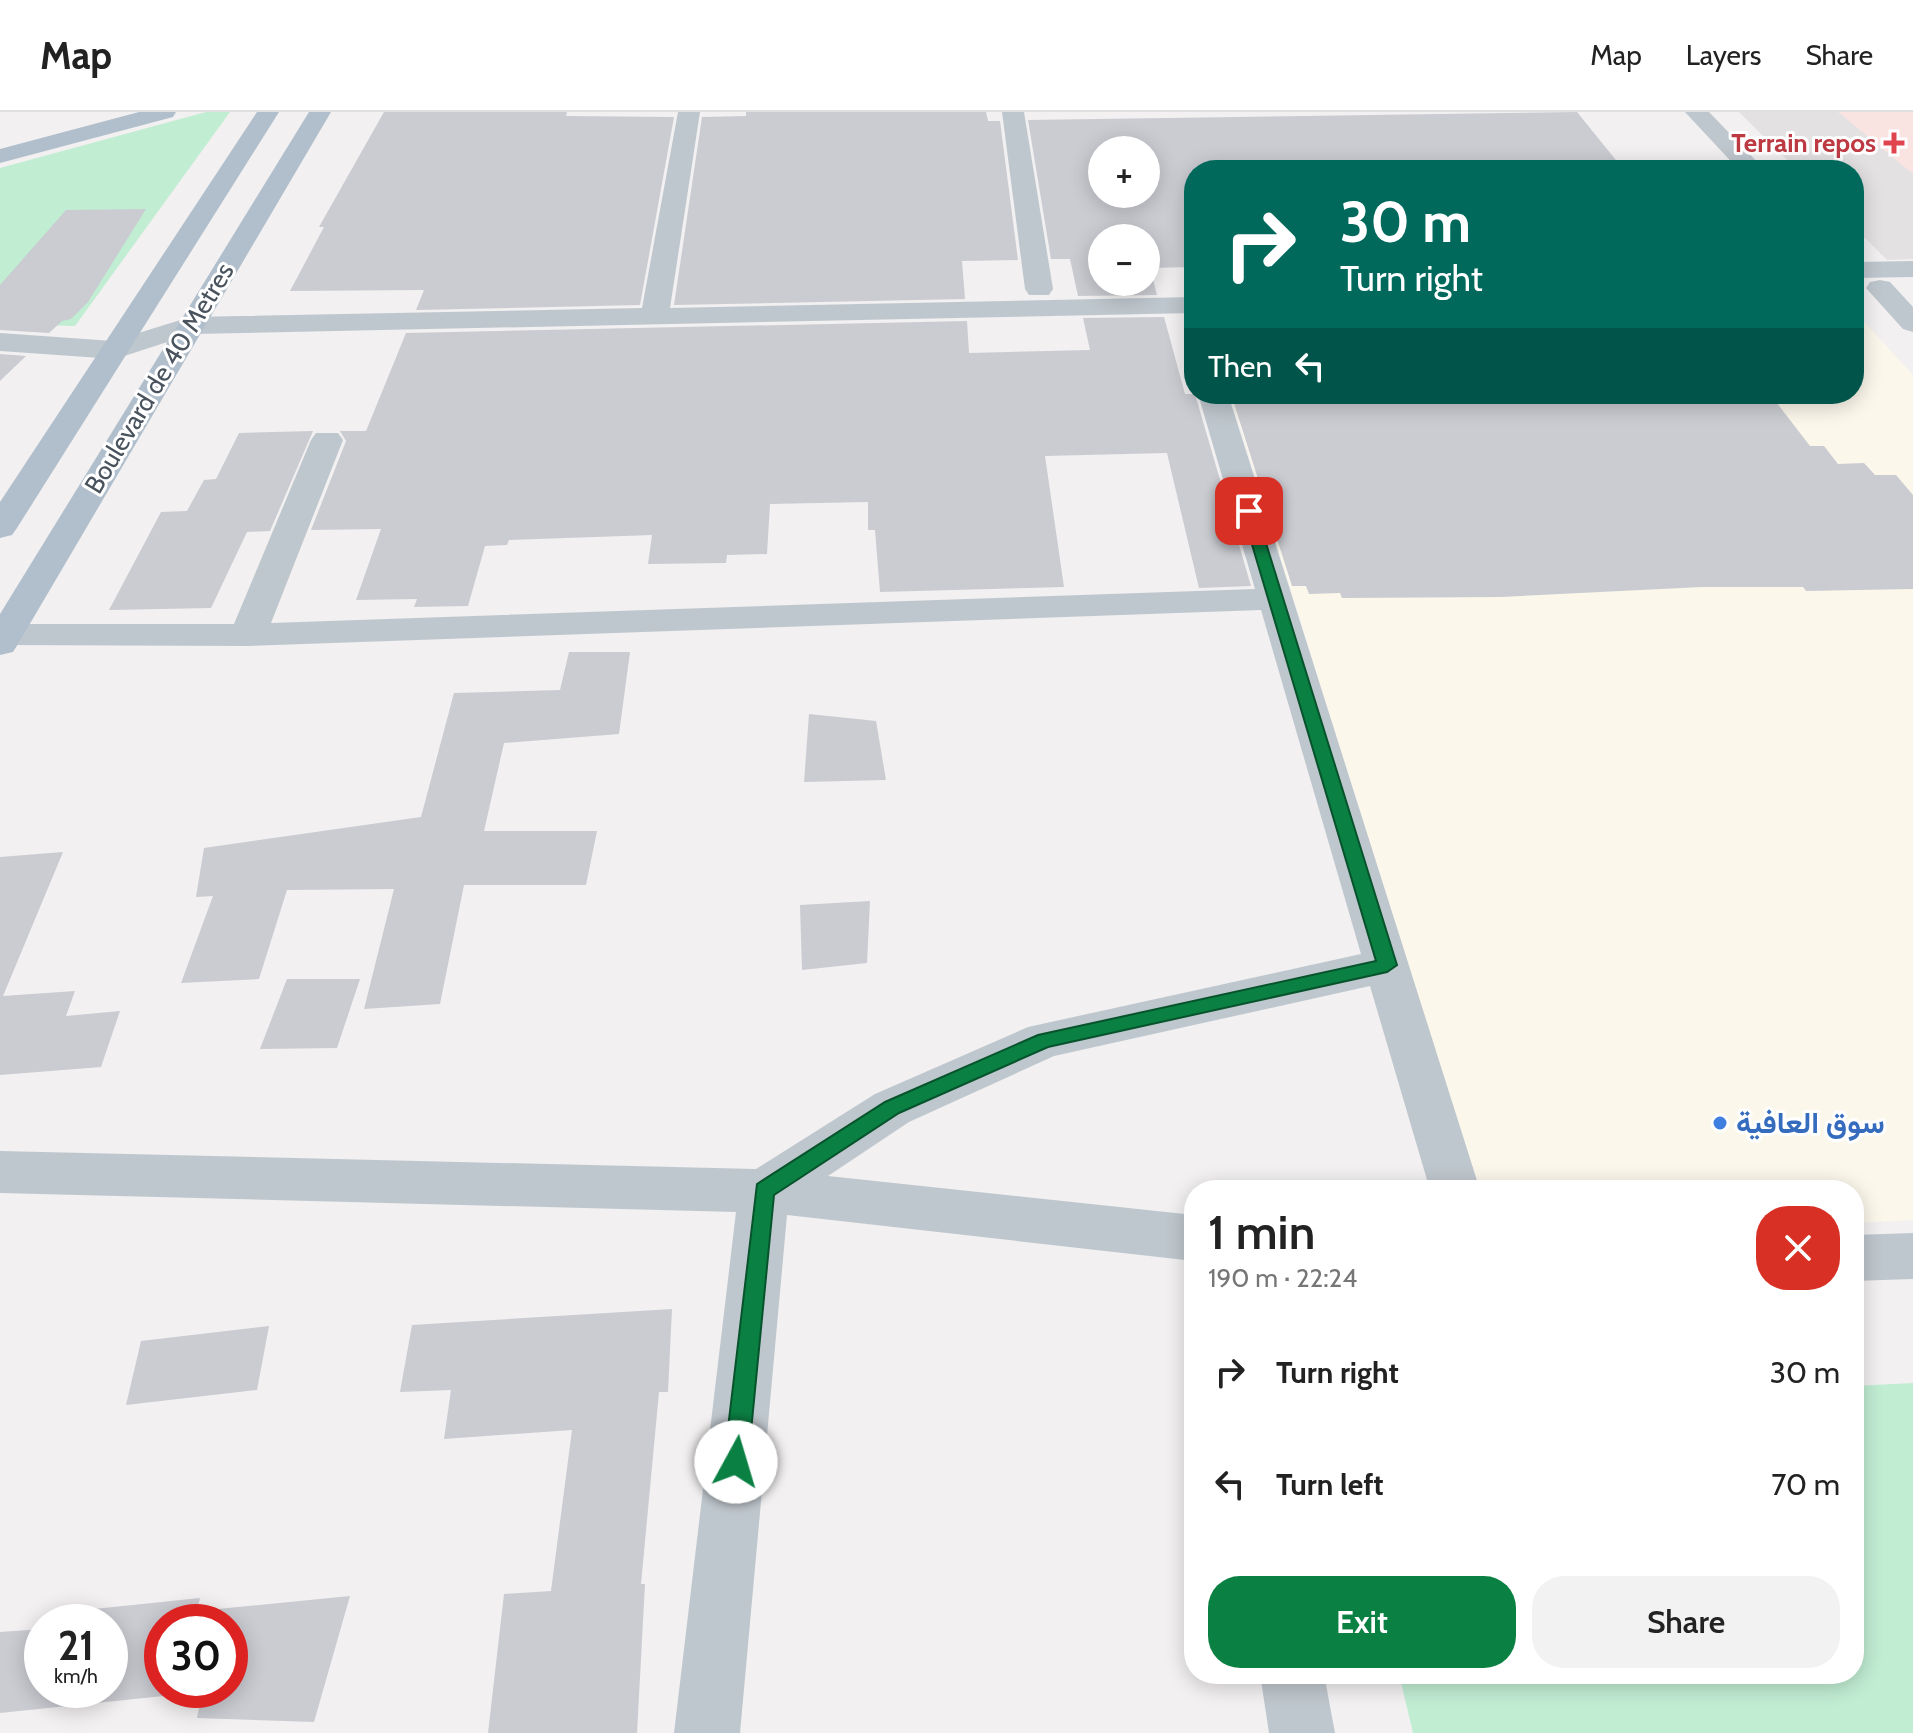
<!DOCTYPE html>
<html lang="en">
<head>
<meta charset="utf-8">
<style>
	body { margin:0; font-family:Cabin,Vazirmatn,sans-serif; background:#f2f2f2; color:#222; height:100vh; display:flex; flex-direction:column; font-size:30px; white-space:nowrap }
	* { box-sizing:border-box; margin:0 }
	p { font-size:26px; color:#767676 }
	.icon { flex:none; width:44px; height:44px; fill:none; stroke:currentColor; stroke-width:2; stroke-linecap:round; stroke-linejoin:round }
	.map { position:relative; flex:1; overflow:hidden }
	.panel { position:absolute; left:1184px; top:1068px; width:680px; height:504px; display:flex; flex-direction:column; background:#fff; border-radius:32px; box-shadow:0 4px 20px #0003 }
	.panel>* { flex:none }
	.top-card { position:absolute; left:1184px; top:48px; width:680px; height:244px; border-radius:32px; box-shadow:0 4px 20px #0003; background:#00695c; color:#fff; overflow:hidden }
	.tools { position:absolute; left:1088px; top:24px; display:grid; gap:16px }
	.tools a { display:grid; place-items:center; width:72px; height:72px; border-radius:50%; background:#fff; box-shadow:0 4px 20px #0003; font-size:40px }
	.speed { position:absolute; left:24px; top:1492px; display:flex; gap:16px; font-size:40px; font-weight:700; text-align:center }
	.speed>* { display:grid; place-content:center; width:104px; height:104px; border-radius:50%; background:#fff; box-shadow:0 4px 20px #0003; line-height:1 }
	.speed small { font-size:20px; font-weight:400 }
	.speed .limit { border:12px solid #d22; background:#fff; color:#111 }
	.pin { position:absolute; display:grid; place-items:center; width:68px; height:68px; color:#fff; margin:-34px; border-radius:16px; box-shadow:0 4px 12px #0006 }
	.me { position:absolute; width:88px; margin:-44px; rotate:6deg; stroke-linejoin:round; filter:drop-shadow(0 0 6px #0008) }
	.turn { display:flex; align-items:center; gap:28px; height:168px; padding:0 24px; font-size:36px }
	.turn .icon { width:104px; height:104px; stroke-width:2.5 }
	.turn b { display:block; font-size:56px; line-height:68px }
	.then { display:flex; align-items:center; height:76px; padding:0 24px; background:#0003; gap:16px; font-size:30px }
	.round { display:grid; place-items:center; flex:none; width:84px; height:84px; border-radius:32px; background:#f2f2f2 }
	.headline { display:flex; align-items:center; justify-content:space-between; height:136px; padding:0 24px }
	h1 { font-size:48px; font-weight:600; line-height:60px }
	.cta { display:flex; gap:16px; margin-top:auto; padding:16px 24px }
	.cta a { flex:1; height:92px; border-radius:32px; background:#0b8043; color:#fff; font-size:32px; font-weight:600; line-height:92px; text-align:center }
	.cta a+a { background:#f2f2f2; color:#222 }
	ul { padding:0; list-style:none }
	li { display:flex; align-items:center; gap:24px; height:112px; padding:0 24px }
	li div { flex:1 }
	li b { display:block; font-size:30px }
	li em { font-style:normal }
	header { display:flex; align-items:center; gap:48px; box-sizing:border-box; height:112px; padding:0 40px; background:#fff; border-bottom:2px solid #e0e0e0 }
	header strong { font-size:38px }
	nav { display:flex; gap:44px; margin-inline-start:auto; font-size:28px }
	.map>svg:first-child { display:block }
	.commercial { fill:#fbf7eb }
	.education { fill:#e3e1e2 }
	.medical { fill:#fae4e2 }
	.green { fill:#c1edd3 }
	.building { fill:#caccd2; fill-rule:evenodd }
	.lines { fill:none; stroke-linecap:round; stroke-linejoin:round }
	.minor { fill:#bfc7ce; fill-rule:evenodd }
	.major { fill:#b1bfcd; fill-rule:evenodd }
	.route { fill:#0b8043; stroke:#07532c; stroke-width:2 }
	.health-dot { fill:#e0444e; stroke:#fff; stroke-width:3 }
	.shop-dot { fill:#3f7fe0; stroke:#fff; stroke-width:3 }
	.labels { text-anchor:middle; stroke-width:6; stroke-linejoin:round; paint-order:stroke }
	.far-health-label { font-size:26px; font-weight:bold; fill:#be3a42; stroke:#fff; text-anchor:end }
	.far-street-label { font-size:26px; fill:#49535d; stroke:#fff }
	.shop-label { font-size:30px; font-weight:bold; fill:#366cbe; stroke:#fff; text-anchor:start }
</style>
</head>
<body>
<header>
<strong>Map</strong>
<nav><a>Map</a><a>Layers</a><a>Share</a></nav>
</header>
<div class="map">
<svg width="1913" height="1621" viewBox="0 0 1913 1621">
	<rect width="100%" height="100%" fill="#f2f0f0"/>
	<!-- commercial -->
	<polygon class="commercial" points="1854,199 1913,263 1913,1108 1854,1111 1854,1078 1477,1078 1230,282 1854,282"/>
	<!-- education -->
	<polygon class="education" points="1739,0 1913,0 1913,147 1887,148 1854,115 1854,58 1797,58"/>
	<!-- medical -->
	<polygon class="medical" points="1838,0 1913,0 1913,62"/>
	<!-- green -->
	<g class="green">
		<polygon points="206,0 230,0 75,214 0,212 0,56"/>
		<polygon points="1913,1271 1913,1621 1413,1621 1399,1562 1854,1562 1854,1274"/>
	</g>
	<!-- building -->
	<g class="building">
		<polygon points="384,0 567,0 566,4 674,5 640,193 416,198 424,178 290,179 324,115 319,115"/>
		<polygon points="746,0 986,0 988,9 1000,9 1018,148 962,149 965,187 674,193 702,5 746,4"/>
		<path d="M1577,0L1624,58H1194V155L1150,156L1157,183L1078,184L1070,147H1051L1028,8ZM1102,38H1146V82H1102ZM1102,126H1146V170H1102Z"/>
		<polygon points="146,97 88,190 71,207 62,209 49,221 0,218 0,173 66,98"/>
		<polygon points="1164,205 1185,282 1195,282 1251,474 1199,476 1167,341 1045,344 1064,475 880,480 875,418 868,418 868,390 770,392 767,442 727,443 726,451 648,452 652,423 509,428 507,433 485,434 468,494 414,495 417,487 356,488 381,417 311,418 346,329 340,319 366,319 406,221 967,209 969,241 1090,238 1083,206"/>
		<polygon points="0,242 26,244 0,269"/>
		<polygon points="1231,282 1770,282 1810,334 1824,334 1838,352 1864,351 1875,363 1896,363 1913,383 1913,477 1806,479 1803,475 1702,475 1501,485 1342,486 1340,481 1309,482 1306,474 1292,474"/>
		<polygon points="313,319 270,419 247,420 211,496 109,498 161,400 187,399 204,368 216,367 239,321"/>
		<polygon points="569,540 630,540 619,622 504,631 484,719 597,719 586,773 464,773 440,892 364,897 394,777 287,778 259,867 181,871 213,784 196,785 204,736 421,705 454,581 560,578"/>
		<polygon points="809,602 876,609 886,668 804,670"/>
		<polygon points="63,740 3,884 75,879 66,904 120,899 101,955 0,963 0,745"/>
		<polygon points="870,789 867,851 802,858 800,793"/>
		<polygon points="287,867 360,867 337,936 260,937"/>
		<polygon points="672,1197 668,1280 659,1280 641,1472 645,1472 637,1621 488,1621 504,1482 551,1479 572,1318 444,1327 451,1278 400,1280 412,1213"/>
		<polygon points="269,1214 257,1278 126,1293 141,1229"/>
		<path d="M350,1484L314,1610L197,1606L202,1580L0,1601V1520L42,1517V1578H110V1510H44L46,1502L200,1486L197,1499ZM162,1510H230V1578H162Z"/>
	</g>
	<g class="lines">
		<!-- minor -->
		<g class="minor">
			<polygon points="678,0 700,0 670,196 1194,185 1194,201 192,222 115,247 0,239 0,221 113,229 190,205 642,196"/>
			<polygon points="1002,0 1024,0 1053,177 1049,183 1029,183 1025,177"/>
			<polygon points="1685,0 1709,0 1765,58 1739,58"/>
			<polygon points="1913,149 1913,165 1854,166 1854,150"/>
			<polygon points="1880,168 1890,170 1913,195 1913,220 1903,217 1866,176 1870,170"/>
			<polygon points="1198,282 1228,282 1480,1078 1430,1078 1370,874 1054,944 909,1010 828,1064 1194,1103 1194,1149 787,1103 740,1621 674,1621 736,1100 0,1081 0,1039 756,1057 875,982 1028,915 1361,842 1261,498 248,534 0,533 0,513 5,512 234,512 311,328 316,321 338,321 343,328 271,511 1255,477"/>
			<polygon points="1913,1121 1913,1167 1854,1169 1854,1123"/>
			<polygon points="1260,1562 1324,1562 1335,1621 1269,1621"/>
		</g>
		<!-- major -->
		<g class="major">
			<polygon points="139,0 176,0 173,5 0,51 0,37"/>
			<polygon points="257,0 279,0 17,416 12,423 0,426 0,390"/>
			<polygon points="309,0 331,0 18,532 13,540 0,543 0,502"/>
		</g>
	</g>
	<!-- route -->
	<polygon class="route" points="1249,395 1256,399 1397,853 1387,860 1048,935 899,1001 774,1083 748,1350 744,1358 736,1362 727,1358 724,1350 757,1072 885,990 1038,923 1376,849 1242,399"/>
	<!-- markers -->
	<path class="health-dot" d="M1890 19h8v8h8v8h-8v8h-8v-8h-8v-8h8z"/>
	<circle class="shop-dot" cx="1720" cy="1011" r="8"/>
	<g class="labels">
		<!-- far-health labels -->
		<g class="far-health-label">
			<text x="1876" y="40">Terrain repos</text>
		</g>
		<!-- far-street labels -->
		<g class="far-street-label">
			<text transform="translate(159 266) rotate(-59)" y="9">Boulevard de 40 Metres</text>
		</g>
		<!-- shop labels -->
		<g class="shop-label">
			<text x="1736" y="1021">سوق العافية</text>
		</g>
	</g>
</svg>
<div class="tools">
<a>+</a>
<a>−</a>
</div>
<div class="speed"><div>21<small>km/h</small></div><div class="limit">30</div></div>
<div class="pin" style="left:1249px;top:399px;background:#d93025"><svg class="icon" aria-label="arrive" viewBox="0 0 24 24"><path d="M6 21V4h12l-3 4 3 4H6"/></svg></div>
<svg class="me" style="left:736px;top:1350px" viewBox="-20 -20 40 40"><circle r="19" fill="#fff"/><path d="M0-13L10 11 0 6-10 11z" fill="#0b8043"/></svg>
<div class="top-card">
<div class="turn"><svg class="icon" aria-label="right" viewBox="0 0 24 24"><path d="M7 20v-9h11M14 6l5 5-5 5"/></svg><div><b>30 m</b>Turn right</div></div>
<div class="then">Then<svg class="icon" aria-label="left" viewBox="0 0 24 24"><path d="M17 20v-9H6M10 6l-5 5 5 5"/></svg></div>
</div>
<section class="panel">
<div class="headline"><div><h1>1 min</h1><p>190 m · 22:24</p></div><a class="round" style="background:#d93025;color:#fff"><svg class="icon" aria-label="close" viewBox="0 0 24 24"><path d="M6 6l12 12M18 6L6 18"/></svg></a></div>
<ul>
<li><svg class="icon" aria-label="right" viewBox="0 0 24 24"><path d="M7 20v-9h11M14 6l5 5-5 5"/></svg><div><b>Turn right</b></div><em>30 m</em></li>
<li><svg class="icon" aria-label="left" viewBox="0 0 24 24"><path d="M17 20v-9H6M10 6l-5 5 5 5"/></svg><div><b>Turn left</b></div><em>70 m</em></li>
</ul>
<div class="cta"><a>Exit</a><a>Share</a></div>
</section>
</div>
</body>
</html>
